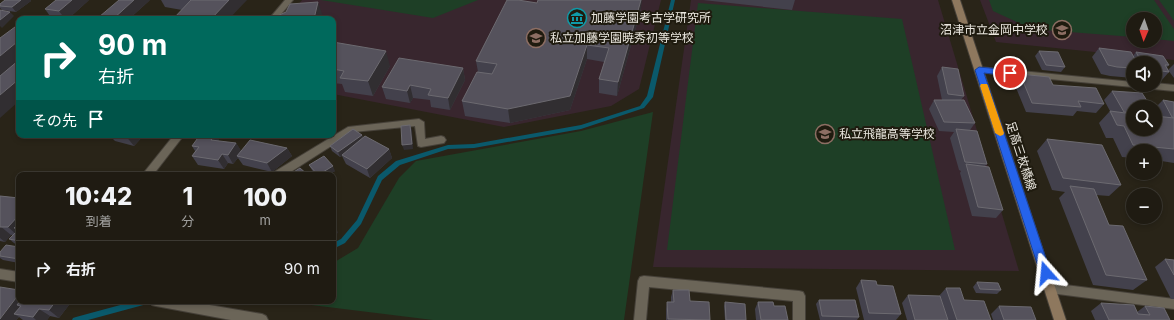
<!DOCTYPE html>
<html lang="ja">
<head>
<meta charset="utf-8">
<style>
	body { margin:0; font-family:Inter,"Noto Sans JP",sans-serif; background:#2c2820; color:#f1f3f6; height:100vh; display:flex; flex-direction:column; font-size:15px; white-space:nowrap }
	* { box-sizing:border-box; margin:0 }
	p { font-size:13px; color:#a1a19f }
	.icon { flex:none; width:22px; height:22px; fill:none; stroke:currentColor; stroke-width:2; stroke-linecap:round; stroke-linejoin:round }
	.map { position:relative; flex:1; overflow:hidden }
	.drawer { position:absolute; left:16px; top:172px; width:320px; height:132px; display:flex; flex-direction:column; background:#1f1b12; border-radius:8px; box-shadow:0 2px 6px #0003,0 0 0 1px #3c3932 }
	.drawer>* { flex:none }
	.banner { position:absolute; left:16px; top:16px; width:320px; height:122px; border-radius:8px; box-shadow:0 2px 6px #0003,0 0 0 1px #3c3932; background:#00695c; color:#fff; overflow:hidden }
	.needle { width:26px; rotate:182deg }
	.tools { position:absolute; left:1126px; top:12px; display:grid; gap:8px }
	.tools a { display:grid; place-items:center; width:36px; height:36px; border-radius:50%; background:#1f1b12; box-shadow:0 2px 6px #0003,0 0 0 1px #3c3932; font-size:20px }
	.pin { position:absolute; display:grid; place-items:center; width:34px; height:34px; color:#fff; margin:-17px; border:2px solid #fff; border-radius:50%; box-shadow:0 1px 4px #0007 }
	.me { position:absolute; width:44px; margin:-22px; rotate:342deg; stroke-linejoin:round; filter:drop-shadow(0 0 3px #0008) }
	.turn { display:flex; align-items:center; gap:14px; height:84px; padding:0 16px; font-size:18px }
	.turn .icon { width:52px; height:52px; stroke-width:2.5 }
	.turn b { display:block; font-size:28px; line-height:34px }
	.then { display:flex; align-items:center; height:38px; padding:0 16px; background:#0003; gap:8px; font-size:15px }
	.eta { display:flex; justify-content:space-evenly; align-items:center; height:68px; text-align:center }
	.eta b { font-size:24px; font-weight:800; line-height:28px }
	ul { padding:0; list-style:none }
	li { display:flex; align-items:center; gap:12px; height:56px; padding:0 16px; border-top:1px solid #3c3932 }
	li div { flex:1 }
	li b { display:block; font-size:15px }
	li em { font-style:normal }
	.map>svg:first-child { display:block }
	.commercial { fill:#38262e; fill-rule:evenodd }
	.green { fill:#1e3f26 }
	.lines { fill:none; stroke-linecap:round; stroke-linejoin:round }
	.stream { fill:#0a596b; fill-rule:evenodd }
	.minor-casing { stroke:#464139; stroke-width:2 }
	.secondary-casing { stroke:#464139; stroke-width:2 }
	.minor { fill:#6b6558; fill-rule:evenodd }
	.secondary { fill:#8e785e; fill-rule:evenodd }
	.wall { fill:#43414c }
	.shaded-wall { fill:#312e31 }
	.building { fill:#55525c; stroke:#6c6a70 }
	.route { fill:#2563eb; stroke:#184099 }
	.slow { fill:#f59e0b }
	.labels { text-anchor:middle; stroke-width:4; stroke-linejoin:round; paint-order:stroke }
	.poi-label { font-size:12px; fill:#eae7df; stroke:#1f1b0f; text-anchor:start }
	.street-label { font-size:12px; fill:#eae7df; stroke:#1f1b0f }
</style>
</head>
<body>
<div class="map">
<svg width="1174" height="320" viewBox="0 0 1174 320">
	<rect width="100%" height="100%" fill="#292418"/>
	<!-- commercial -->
	<g class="commercial">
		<polygon points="302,0 661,0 639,89 611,106 504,127 333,94 333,19 286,19"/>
		<polygon points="691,0 938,0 1019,271 653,267"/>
		<path d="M980,0H1174V60L996,42ZM1133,19H1155V41H1133Z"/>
	</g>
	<!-- green -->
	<g class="green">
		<polygon points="321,0 478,0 433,18"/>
		<polygon points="989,0 1154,0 1174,29 1174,41 1155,39 1155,19 1133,19 1133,37 1032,29 993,11"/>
		<polygon points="1159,0 1174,0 1174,21"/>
		<polygon points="698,3 902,19 955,250 667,250"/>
		<polygon points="653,112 624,320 433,320 279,301 333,301 333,263 358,248 399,178 416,161 581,131"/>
	</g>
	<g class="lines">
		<!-- stream -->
		<g class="stream">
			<polygon points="671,0 675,0 653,97 644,108 581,129 474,148 448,149 400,165 382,180 361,224 345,243 333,249 333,243 341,239 357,220 378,176 396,161 448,145 474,144 581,125 640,106 647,96"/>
			<polygon points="135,301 151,301 150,303 147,304 88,320 72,320 73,318 76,317"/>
		</g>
		<!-- minor casing -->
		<g class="minor-casing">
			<g id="minor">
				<polygon points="285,0 293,0 277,19 269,19"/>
				<polygon points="979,67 1133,82 1133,85 1155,85 1155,83 1174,85 1174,91 976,72 975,70 976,68"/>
				<polygon points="419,119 424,122 425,139 441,136 444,137 446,140 444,143 421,147 418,146 415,126 353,132 286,175 273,175 274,172 348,127"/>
				<polygon points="174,135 184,135 153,175 142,175"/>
				<polygon points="0,269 19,272 19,282 0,279"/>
				<polygon points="644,276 799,291 803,292 805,296 805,320 793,320 793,301 649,287 646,320 634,320 638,281 640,277"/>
				<polygon points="1050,283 1174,299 1174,309 1050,293 1046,292 1044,288 1046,284"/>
				<polygon points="150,301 186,301 262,314 266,316 268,320 231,320 156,306 152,305"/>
			</g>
		</g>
		<!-- secondary casing -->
		<g class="secondary-casing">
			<polygon id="secondary" points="952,0 960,0 1066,320 1054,320"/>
		</g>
		<!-- minor -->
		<use href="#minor" class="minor"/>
		<!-- secondary -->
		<use href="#secondary" class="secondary"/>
	</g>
	<!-- wall -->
	<g class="wall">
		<polygon points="5,0 30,0 31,1 16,12 2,10 0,8 0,4"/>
		<polygon points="89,0 68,19 52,19 45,9"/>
		<polygon points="150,0 129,19 101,19 99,17"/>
		<polygon points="161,0 247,0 182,10 165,7"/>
		<polygon points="703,0 795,0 792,10"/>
		<polygon points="537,3 641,9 617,96 599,93 599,79 604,62 587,59 570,110 510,123 465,116 462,101 478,72 476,61"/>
		<polygon points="333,42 390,66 373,96 345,92 342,84 333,83"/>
		<polygon points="1099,48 1133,56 1136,52 1169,65 1167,67 1169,72 1161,81 1155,80 1155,63 1133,63 1133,78 1110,76 1101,74 1092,57"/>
		<polygon points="1039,51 1065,67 1061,72 1042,70 1035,56"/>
		<polygon points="1174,64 1174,78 1168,70"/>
		<polygon points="942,67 964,96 961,100 975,123 970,130 987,164 985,166 1003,210 996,218 972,216 960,173 961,171 959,170 950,138 954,132 939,131 929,109 934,100 942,100 937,76"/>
		<polygon points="463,68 465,80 450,110 431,107 430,100 413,98 410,103 386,99 382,87"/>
		<polygon points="1020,74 1053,85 1104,104 1096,113 1077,111 1073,116 1026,112 1014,83"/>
		<polygon points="1112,91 1133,107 1133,129 1158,116 1155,111 1155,108 1163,100 1174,102 1174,163 1155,160 1155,151 1133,151 1133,158 1122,157 1113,138 1106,138 1099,123 1110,111 1104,100"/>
		<polygon points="82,135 93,135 91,137"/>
		<polygon points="109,135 144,135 134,146 115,141"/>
		<polygon points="216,135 219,141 236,143 241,151 287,148 292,156 272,172 243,165 238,158 233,164 228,163 224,169 198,165 192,156 195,151 192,146"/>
		<polygon points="362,135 363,138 389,149 392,158 370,178 346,164 342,156 340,157 332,151 330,146"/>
		<polygon points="1047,139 1121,185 1109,196 1096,195 1109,225 1147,280 1133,290 1093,285 1059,198 1065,192 1052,190 1037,151"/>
		<polygon points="309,165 335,171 328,175 316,175 312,170"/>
		<polygon points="0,196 19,198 19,247 9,239 13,235 11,235 5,242 0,241"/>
		<polygon points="19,247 19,263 3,260 0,258 0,256"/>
		<polygon points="1165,259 1174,260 1174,299 1171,299 1155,267"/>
		<polygon points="861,280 877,285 901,314 896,320 864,320 856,288"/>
		<polygon points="977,282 1001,290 997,294 976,293 973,287"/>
		<polygon points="946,288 964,300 991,320 907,320 902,303 908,295 939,296"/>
		<polygon points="673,290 690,301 710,320 666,320 666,309 667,302 671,302 671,297"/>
		<polygon points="819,300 859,317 857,320 820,320 816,304"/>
		<polygon points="19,301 72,301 59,318 50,316 47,320 23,320 19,317 16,320 0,320"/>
		<polygon points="725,302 746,320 725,320 724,306"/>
		<polygon points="758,302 774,306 788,320 756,320 755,309"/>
		<polygon points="1101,303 1137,312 1145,306 1170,320 1095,320 1091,311"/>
		<polygon points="999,306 1036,320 993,320 991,314"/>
	</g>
	<!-- shaded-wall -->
	<g class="shaded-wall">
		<polygon points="21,0 30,0 31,1 16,12 12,7"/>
		<polygon points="72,0 89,0 68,19 65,19 59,11"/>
		<polygon points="134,0 150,0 129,19 113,19"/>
		<polygon points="229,0 247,0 229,19 211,19"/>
		<polygon points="641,0 642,0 641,9 617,96 618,82"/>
		<polygon points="318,2 323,16 323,19 314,19"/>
		<polygon points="10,12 14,16 2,28 0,26 0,20"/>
		<polygon points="17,42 19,45 19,62 0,77 0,56"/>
		<polygon points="587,45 587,59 570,110 510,123 508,109"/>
		<polygon points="386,51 390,66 373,96 368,81"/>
		<polygon points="463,68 465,80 450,110 448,98"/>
		<polygon points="19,79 19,101 0,118 0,95"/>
		<polygon points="410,85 413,98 410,103 407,91"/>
		<polygon points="410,125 412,130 413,149 404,150 402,145"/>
		<polygon points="125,135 144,135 134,146"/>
		<polygon points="215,135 216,135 221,143 211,140"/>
		<polygon points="362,135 364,140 340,157 338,152"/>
		<polygon points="236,143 242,152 237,156 238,158 233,164 228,155"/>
		<polygon points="287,148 292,156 272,172 267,163"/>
		<polygon points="389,149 392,158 370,178 367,169"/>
		<polygon points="222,154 228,163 224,169 218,160"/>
		<polygon points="333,166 335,171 328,175 318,175"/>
		<polygon points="19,215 19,230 14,228 19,232 18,236 8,227"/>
		<polygon points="333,218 338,233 333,235"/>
		<polygon points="0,226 11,235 5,242 0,238"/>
		<polygon points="19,294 19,301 31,301 21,306 17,305 24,310 14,314 19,317 16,320 0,320"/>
		<polygon points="56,301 72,301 59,318 49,310"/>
		<polygon points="39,309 50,316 47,320 36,320 33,317"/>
	</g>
	<!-- building -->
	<g class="building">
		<polygon points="5,0 21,0 12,7 0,6 0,4"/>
		<polygon points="56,0 72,0 59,11 45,9"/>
		<polygon points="119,0 134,0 113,19 99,17"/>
		<polygon points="191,0 229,0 211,19 173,19"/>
		<polygon points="507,0 518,0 537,3 538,0 641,0 618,82 599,79 609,48 587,45 570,96 508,109 462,101 477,72 492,74 497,64 476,61"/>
		<polygon points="318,2 314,19 274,19 275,17 286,12 290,4"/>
		<polygon points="0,10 10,12 0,20"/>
		<polygon points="19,24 19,43 17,42 0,56 0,38"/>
		<polygon points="333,42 386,51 368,81 340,78 344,71 333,69"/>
		<polygon points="1099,48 1131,52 1137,63 1133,63 1133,68 1117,67 1108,65"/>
		<polygon points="1039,51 1058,52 1065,67 1046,65"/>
		<polygon points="1136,52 1163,56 1169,65 1165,65 1169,72 1155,70 1155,63 1142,63"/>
		<polygon points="399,58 463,68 448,98 428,95 431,89 410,85 407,91 382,87"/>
		<polygon points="19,60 19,79 0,95 0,76"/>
		<polygon points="942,67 958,69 964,96 948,94"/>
		<polygon points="1020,74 1049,77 1053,85 1096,88 1104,104 1078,101 1081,107 1032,103"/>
		<polygon points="1112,91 1142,93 1151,107 1133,107 1133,113 1124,112"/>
		<polygon points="934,100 964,100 975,123 944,122"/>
		<polygon points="1163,100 1174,102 1174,118 1172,117"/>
		<polygon points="1110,111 1133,114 1133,129 1155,129 1155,116 1174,118 1174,149 1133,145 1124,126 1117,125"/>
		<polygon points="410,125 412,144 402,145 401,126"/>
		<polygon points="353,129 362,135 338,152 330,146"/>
		<polygon points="956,129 977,131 987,164 965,162"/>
		<polygon points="200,135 215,135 211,140 236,143 228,155 222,154 218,160 192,156 199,147 192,146"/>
		<polygon points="365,136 389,149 367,169 342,155"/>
		<polygon points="1047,139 1102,145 1121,185 1063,178"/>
		<polygon points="250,140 287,148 267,163 237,156"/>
		<polygon points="324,156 333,166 318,175 309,165"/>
		<polygon points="966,164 989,167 1003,210 978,207"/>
		<polygon points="300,168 308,175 289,175"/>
		<polygon points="1070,186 1094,189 1109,225 1123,226 1147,280 1106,275"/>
		<polygon points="0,196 19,198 19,215 8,227 0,227"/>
		<polygon points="19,223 19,241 9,239 19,229 14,228"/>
		<polygon points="6,245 19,247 19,259 0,256 0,252"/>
		<polygon points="1165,259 1174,260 1174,275"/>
		<polygon points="861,280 876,281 877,285 893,286 901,314 869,313"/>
		<polygon points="977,282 998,283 1001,290 980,289"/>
		<polygon points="0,287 19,290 19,294 0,319"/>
		<polygon points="946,288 960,288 964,300 984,301 991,320 957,320"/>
		<polygon points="673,290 689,290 690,301 709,302 710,320 668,319 667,302 674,302"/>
		<polygon points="908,295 940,296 948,320 915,320"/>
		<polygon points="819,300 855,300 859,317 822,316"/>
		<polygon points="20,301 56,301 49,310 39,309 33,317 14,314 21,306 17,305"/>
		<polygon points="725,302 745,304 746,320 726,320"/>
		<polygon points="758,302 773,302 774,306 785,306 788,320 761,320"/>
		<polygon points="1101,303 1134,305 1138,314 1150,315 1145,306 1164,308 1170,320 1109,320"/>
		<polygon points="999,306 1031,307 1036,320 1004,320"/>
	</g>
	<!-- route -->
	<polygon class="route" points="979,67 1010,70 1014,73 1010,76 984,73 1051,273 1049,277 1042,277 1040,273 975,70"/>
	<!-- slow -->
	<polygon class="slow" points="981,84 987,84 988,86 1004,133 1003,135 1000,136 995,133 980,86"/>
	<!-- icons -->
	<defs>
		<g id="museum-ring" transform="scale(1)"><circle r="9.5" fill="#1f1b0f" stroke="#0f9aa8" stroke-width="1.5"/><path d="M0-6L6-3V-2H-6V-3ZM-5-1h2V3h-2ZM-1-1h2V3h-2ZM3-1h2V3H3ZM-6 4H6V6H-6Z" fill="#0f9aa8"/></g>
		<g id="school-ring" transform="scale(1)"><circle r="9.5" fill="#1f1b0f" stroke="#8d6e63" stroke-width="1.5"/><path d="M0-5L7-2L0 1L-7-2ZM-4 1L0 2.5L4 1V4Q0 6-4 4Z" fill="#8d6e63"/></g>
	</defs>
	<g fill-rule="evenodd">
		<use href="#museum-ring" x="577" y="18"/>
		<use href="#school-ring" x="1062" y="30"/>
		<use href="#school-ring" x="536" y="38"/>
		<use href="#school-ring" x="825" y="134"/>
	</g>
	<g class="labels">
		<!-- poi labels -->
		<g class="poi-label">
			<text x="591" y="22">加藤学園考古学研究所</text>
			<text x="1048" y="34" text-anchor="end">沼津市立金岡中学校</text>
			<text x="550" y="42">私立加藤学園暁秀初等学校</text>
			<text x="839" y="138">私立飛龍高等学校</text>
		</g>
		<!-- street labels -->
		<g class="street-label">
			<text transform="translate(1021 156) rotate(72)" y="4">足高三枚橋線</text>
		</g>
	</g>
</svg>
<div class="tools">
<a><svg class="needle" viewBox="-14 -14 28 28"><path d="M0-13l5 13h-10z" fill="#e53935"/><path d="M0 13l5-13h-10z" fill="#a1a19f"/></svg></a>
<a><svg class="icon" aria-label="sound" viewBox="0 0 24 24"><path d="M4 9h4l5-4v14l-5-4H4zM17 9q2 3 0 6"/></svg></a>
<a><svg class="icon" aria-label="search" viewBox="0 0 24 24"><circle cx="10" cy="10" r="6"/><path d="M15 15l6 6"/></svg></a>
<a>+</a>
<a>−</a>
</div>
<div class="pin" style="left:1010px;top:73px;background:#d93025"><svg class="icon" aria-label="arrive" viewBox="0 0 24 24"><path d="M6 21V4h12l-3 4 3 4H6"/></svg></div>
<svg class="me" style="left:1046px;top:273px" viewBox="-20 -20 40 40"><path d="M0-17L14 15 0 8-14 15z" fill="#2563eb" stroke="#fff" stroke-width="4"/></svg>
<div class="banner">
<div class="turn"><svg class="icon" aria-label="right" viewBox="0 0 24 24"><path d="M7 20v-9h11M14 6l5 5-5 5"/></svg><div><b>90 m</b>右折</div></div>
<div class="then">その先<svg class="icon" aria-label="arrive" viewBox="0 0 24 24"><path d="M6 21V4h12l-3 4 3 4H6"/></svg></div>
</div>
<section class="drawer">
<div class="eta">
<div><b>10:42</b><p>到着</p></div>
<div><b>1</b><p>分</p></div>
<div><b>100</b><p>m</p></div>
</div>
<ul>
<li><svg class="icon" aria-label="right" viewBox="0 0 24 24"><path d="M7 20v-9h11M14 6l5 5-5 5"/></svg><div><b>右折</b></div><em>90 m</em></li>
</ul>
</section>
</div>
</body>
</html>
